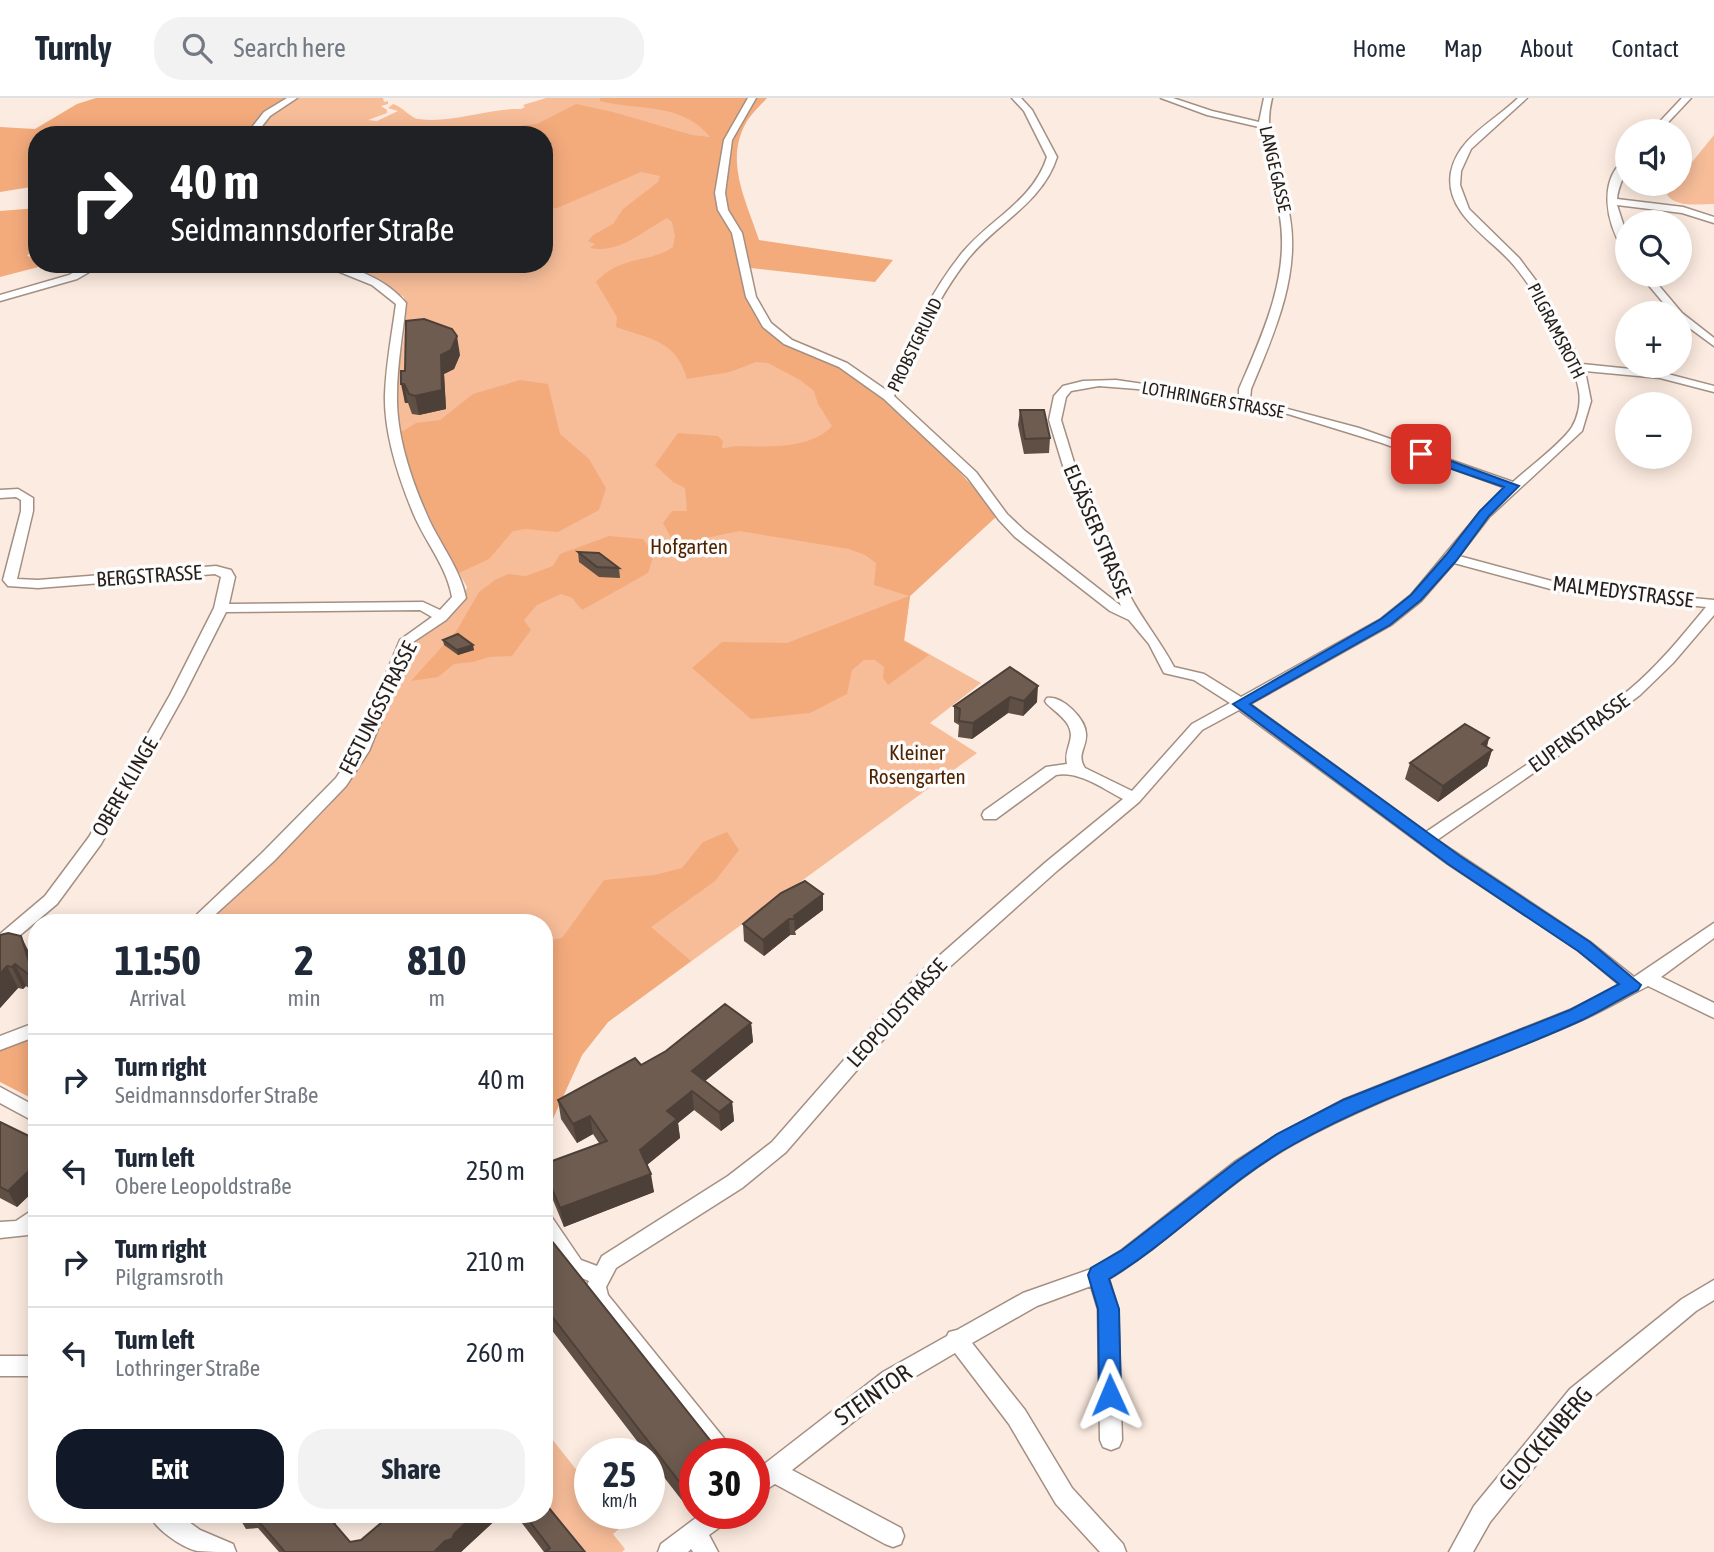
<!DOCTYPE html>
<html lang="en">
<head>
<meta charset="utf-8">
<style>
	body { margin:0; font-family:"Asap Condensed",sans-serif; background:#f2f2f3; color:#1f2937; height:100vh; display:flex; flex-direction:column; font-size:26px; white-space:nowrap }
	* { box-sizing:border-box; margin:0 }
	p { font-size:23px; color:#747a83 }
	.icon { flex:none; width:38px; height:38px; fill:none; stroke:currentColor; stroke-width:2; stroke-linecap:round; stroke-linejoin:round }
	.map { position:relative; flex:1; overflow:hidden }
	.details { position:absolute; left:28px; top:816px; width:525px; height:609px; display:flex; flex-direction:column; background:#fff; border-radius:28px; box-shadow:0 4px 18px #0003 }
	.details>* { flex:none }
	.banner { position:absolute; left:28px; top:28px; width:525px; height:147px; border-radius:28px; box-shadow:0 4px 18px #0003; background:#202124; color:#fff; overflow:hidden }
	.controls { position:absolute; left:1615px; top:21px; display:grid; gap:14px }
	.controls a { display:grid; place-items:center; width:77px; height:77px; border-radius:50%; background:#fff; box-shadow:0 4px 18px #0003; font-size:35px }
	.speed { position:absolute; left:574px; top:1340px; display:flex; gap:14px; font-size:35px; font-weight:700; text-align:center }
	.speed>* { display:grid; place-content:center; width:91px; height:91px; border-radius:50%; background:#fff; box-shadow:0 4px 18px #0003; line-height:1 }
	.speed small { font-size:18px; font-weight:400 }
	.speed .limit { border:10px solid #d22; background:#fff; color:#111 }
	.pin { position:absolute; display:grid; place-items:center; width:60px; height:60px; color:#fff; margin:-30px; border-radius:14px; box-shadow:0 4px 10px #0006 }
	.me { position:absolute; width:77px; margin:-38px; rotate:359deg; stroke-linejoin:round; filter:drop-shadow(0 0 5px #0008) }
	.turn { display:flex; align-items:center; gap:24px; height:147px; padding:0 28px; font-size:32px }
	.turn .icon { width:91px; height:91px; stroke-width:2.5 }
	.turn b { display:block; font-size:49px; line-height:60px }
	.eta { display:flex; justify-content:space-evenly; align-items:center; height:119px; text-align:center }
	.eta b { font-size:42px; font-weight:700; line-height:49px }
	.button { display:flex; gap:14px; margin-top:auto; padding:14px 28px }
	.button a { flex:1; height:80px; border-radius:28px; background:#111827; color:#fff; font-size:28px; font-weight:700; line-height:80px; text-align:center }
	.button a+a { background:#f2f2f3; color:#1f2937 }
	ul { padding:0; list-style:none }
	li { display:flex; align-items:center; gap:21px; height:91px; padding:0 28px; border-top:2px solid #e0e1e3 }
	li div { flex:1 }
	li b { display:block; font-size:26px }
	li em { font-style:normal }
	header { display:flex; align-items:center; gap:42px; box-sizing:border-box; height:98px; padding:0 35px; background:#fff; border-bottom:2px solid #e0e1e3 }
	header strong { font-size:33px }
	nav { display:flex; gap:38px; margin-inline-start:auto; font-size:24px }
	.search { width:490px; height:63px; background:#f2f2f3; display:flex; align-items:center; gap:18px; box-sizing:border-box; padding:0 24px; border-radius:28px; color:#747a83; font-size:26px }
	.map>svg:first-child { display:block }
	.green { fill:#f7bd99 }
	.forest { fill:#f3ab7c }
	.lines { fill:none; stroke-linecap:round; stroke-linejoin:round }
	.minor-casing { stroke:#a48f83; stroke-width:3 }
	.minor { fill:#fff; fill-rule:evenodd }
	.wall { fill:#5f4f45 }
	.shaded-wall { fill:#4d4038 }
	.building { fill:#6e5c50; stroke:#4d4038; stroke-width:2 }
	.route { fill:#1a73e8; stroke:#114b97; stroke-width:2 }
	.labels { text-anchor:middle; stroke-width:7; stroke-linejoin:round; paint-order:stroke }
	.far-street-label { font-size:18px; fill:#261e19; stroke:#fcfcfc }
	.street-label { font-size:21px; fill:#261e19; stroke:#fcfcfc }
	.park-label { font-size:21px; fill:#502300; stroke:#fcfcfc }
	.near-street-label { font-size:24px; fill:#261e19; stroke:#fcfcfc }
</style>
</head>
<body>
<header>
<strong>Turnly</strong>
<div class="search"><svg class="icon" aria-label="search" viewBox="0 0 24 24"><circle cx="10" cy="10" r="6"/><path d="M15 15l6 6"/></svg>Search here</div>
<nav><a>Home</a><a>Map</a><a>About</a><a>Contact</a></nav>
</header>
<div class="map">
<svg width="1714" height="1454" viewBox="0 0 1714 1454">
	<rect width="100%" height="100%" fill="#fcebe0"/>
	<!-- green -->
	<g class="green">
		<path d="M297,0H383L384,4L388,3V6L381,8L387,12V15L368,22L377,23L398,13L388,10L393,6C403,9 412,21 418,21C452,26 487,10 521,11L525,9L523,7L546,0H749L726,42L748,199L763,228L945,360L998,417L910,498L904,542L981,585L930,625L977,655L608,924L582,957L544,1040V824H205C254,778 312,733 353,679C378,646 395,585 411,547C432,524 457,523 467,489C436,434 402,376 396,311C393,273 411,235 404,199L381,185L334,166H544V37H255L271,16Z"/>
		<path d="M1714,37V106C1699,106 1677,110 1667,97L1674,86H1680V79Z"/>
		<polygon points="544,1331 590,1389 590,1416 611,1416 621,1429 613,1436 625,1451 622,1454 584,1454 544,1405"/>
	</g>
	<!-- forest -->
	<g class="forest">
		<polygon points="96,0 289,0 261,17 247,37 37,37 37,88 0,94 0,29 35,31 77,6"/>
		<path d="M600,0H767C760,8 751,16 746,25C724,63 747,105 759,142L893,162L875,184L742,169C746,188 749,216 764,229C786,246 817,254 841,269C895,304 956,368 998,417L910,498L904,543L929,557L888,587L883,580L884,569L875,562H864L852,572L847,596L810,615L751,621L692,570L722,544L787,545L909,498L874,487L876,465L865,457L849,451L739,433L683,445L672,442L663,425L672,413H687L685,390L673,384L655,367L678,335L718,338L723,343L722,350C728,350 732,348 738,348C765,349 812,351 832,328L818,306L814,293L800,282L768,265L756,264L730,274L687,281C676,242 650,241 616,229L617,219L596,184C620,157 651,165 673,149L675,138L672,124L667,120C643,133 620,156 590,150L595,146L588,143L593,137L613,126L623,111L658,84L660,78L641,74L557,110L544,111V37L465,34L537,26L576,6L613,14L692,37L710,39C682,4 639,13 600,3Z"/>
		<polygon points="37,110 37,149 27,158 37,160 37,166 50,166 0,179 0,113"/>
		<path d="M520,282L548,286L560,336L589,361L606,390L599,412L558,434L525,431L513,433L489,461L459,475C434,430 411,386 400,335L416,325L440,322L473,296Z"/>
		<polygon points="609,438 643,441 654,456 648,475 582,512 572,500 561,496 537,507 524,522 531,532 512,558 489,559 473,564 454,566 438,579 411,583 457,532 479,494 495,482 508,476 526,478 553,468 560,456"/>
		<polygon points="727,734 739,752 715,783 651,829 691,863 608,924 582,957 544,1040 544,843 562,840 604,782 655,777 682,770 703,744"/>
		<polygon points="37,936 37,1003 0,984 0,948"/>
	</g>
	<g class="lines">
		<!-- minor casing -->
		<g class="minor-casing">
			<g id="minor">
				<polygon points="287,0 297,0 270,18 255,37 246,37 264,14"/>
				<path d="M748,0H756L732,42L725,95L728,112L742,135L756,199L771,225L792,242L847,265L886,292C908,244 929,196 962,155C990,121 1033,103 1047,59L1024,13L1012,0H1021L1032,12L1057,59C1042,106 996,125 967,162C935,203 915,251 894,298L976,374L1007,416L1025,433L1121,508L1064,371L1049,322L1054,298L1063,288L1083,283L1116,282L1239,300V291C1262,238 1290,178 1280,119C1275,88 1263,60 1259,29L1207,17L1161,0H1173L1212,13L1259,24L1264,0H1272C1261,42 1284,79 1290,120C1300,179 1273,238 1251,291L1250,301L1359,330L1513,384C1528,370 1562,345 1572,329C1578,319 1581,305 1579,293C1574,260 1535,190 1510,163C1487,138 1444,114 1451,74C1458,39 1495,23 1518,0H1527L1471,51L1461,73L1460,87L1469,111L1519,160L1540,188L1582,266L1660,274L1714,288V294L1660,280L1585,273L1591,303L1582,333L1489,419L1459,458L1559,485L1613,493L1714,502V517L1673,565L1640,597L1568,651L1437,742L1590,844L1634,879L1714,825V840L1661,879L1714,905V920L1648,888C1626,899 1604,912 1582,922C1486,965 1386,995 1294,1046C1227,1083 1174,1141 1109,1181L1118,1211L1122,1342L1119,1349L1111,1352L1103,1349L1100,1342L1098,1211L1091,1188L1037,1208L972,1245L1025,1312L1072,1390L1123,1446L1126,1454H1100L1056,1406L1009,1326L955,1255L899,1288L792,1372L901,1430L904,1438L901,1446L893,1449L885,1446L775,1386L754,1399V1374L883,1274L947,1238L949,1234L957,1232L1023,1195L1091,1171L1122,1152L1236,1063L1277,1037L1343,1002L1570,912L1620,887L1578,852L1448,766L1239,612L1202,632L1139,704L1058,772L934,883L786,1054L742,1090L616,1170L606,1189L608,1197L731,1349L734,1356H710L592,1207L586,1189L589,1183L567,1174L544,1141V1116L551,1118L581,1162L597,1168L602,1158L728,1078L772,1044L922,873L1046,764L1123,701C1104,691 1078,672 1056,677L996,721H984L982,717L984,713L1046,669L1067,666C1065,656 1068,652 1070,643C1075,626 1058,616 1047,606L1045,603L1047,600C1062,597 1086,621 1086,636C1087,650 1076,656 1085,670L1132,693L1192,626L1230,605L1194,582L1164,575L1149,546L1129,522L1110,513L1015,439L999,422L968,380L884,301L839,269L784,246L763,229L746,199L732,135L718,112L715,95L724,42ZM1099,288L1150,292L1288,316L1382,345L1506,390L1481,413L1411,497L1381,521L1241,599L1204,576L1174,569C1161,544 1143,523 1130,498L1076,371L1061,322L1066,299L1071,293ZM1454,465L1558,493L1706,509C1682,538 1658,568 1629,592C1565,644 1494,688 1426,734L1250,606L1391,527L1421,503Z"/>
				<polygon points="1682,0 1691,0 1660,33 1651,33"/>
				<path d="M1628,59C1628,74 1618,86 1617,101L1683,109L1714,119V125L1682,115L1617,107L1628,141V154L1624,153C1607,126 1596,81 1628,59Z"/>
				<polygon points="90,166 103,166 77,181 0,203 0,197 69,177"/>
				<path d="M320,166C351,166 386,181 406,205C403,235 397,266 397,297C396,336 411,381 427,417C439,445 460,470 466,500L446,522L413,544L369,653L346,688L274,763L207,824H189L262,755L336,680L354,653L400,542L432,519L420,512L226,514L184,597L101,746L57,806L6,849L0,851V836L45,798L89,739L170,597L214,510L221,479L215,476L38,490L8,488L3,482L21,413V402L16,399L0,400V392L18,391L33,400V413L17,481L38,482L216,468L231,472L235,479L229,506L423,504L440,512L452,499C447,469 426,445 414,417C399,381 384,336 385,297C386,266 392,236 396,206L372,187Z"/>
				<polygon points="1640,177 1650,177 1682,215 1714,240 1714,248 1680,223 1680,215 1672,215"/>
				<polygon points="37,924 37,938 0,952 0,938"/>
				<polygon points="0,989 37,1009 37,1025 0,1005"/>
				<polygon points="37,1109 37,1136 0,1140 0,1124 16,1123"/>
				<polygon points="1714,1182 1714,1202 1696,1213 1586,1305 1490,1424 1473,1454 1449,1454 1474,1408 1570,1291 1682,1201"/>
				<rect x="0" y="1258" width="37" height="20"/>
				<path d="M149,1416H178L200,1432L233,1446L236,1454C224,1454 209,1454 197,1453C181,1449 155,1431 149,1416Z"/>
				<polygon points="701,1416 730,1416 727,1424 709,1437 718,1454 693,1454 691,1451 688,1454 658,1454 661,1446"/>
			</g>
		</g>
		<!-- minor -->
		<use href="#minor" class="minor"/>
	</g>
	<!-- wall -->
	<g class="wall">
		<polygon points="460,257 454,271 444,276 446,311 419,317 412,316 408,305 405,305 401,273"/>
		<polygon points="1020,312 1050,340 1049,355 1024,356 1018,327"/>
		<polygon points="578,454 619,470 620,480 599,479 579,464"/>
		<polygon points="443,542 474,552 458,557 444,547"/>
		<polygon points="1010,569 1037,604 1023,618 1008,615 972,641 958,639 959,627 954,624 954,608"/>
		<polygon points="1489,640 1487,649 1492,652 1487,668 1438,704 1405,681 1410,665"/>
		<polygon points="823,812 795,833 796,837 790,837 764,858 744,843 743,826"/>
		<polygon points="0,837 32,862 37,859 37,896 26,888 23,891 18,890 0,910"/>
		<polygon points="751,925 753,944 705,983 732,1004 734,1023 721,1033 694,1012 678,1025 680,1040 647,1067 654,1094 564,1129 546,1085 544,1077 544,1066 599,1045 593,1036 577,1045 561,1021 558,1002 641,967"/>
		<polygon points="0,1024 37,1042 37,1090 17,1109 0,1100"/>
		<polygon points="544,1133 695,1356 695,1411 691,1414 649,1360 649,1356 647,1356 544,1222"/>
		<polygon points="237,1416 331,1416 337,1429 350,1444 361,1442 381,1425 502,1416 461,1454 279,1454 258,1430 246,1431"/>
		<polygon points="515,1416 544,1416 585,1454 544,1454"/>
	</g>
	<!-- shaded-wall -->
	<g class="shaded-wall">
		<polygon points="457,238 460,257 454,271 444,276 446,311 419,317 415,298 441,257"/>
		<polygon points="401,286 404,286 408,305 405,305"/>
		<polygon points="473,547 474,552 458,557 457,552"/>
		<polygon points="1038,588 1037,604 1023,618 1024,603"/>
		<polygon points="1010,599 1008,615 972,641 973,625"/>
		<polygon points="1489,640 1484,656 1482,646"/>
		<polygon points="1492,652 1487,668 1438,704 1443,688"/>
		<polygon points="823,796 823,812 795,833 794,818"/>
		<polygon points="789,821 790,837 764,858 763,842"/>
		<polygon points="21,838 32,860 37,876 29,864"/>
		<polygon points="15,866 26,888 23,891 12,869"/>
		<polygon points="7,868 18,890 0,910 0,876"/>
		<polygon points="751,925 753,944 694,992 692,973"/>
		<polygon points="692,993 694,1012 678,1025 680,1040 643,1070 640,1052 667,1013"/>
		<polygon points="732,1004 734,1023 721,1033 719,1014"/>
		<polygon points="590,1018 593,1036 577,1045 573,1026"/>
		<polygon points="37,1065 37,1090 17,1109 8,1093"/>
		<polygon points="651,1076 654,1094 564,1129 560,1110"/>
		<polygon points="695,1390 695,1411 691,1414 688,1395"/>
		<polygon points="325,1416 331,1416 337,1429"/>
		<polygon points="475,1416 502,1416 461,1454 434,1454"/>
	</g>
	<!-- building -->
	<g class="building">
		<polygon points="424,221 452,231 457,238 451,252 441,257 442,292 415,298 409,296 404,286 401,286 401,273 405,273 406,223"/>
		<polygon points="1020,312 1044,312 1050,340 1025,341"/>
		<polygon points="578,454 599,455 619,470 597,469"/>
		<polygon points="458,536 473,547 457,552 443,542"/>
		<polygon points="1010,569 1038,588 1024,603 1010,599 973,625 959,623 960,611 954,608"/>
		<polygon points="1465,626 1489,640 1482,646 1492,652 1443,688 1410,665"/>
		<polygon points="805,783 823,796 794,818 795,821 789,821 763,842 743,826 781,795"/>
		<polygon points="8,835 21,838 29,864 37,859 37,883 15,866 12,869 7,868 0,876 0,837"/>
		<polygon points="725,906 751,925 692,973 732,1004 719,1014 692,993 667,1013 677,1021 640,1052 651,1076 560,1110 544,1072 544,1066 607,1043 590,1018 573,1026 558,1002 635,960 641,967 666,953"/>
		<polygon points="0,1024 37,1042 37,1065 8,1093 0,1089"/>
		<polygon points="544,1133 721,1356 695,1356 695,1390 688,1395 544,1208"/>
		<polygon points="544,1404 585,1454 545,1454 550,1450 524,1416 544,1416"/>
		<polygon points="252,1416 326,1416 350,1444 361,1442 381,1425 381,1416 475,1416 454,1436 452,1441 445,1443 434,1454 285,1454"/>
	</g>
	<!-- route -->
	<path class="route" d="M1421,352L1519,388L1489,418L1456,463L1421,502L1390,527L1250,606L1460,758L1590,844L1641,887L1638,892C1620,901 1601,913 1582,922C1487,966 1386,994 1294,1046C1227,1083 1175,1141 1109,1181L1119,1211L1121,1297L1118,1304L1110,1307L1102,1304L1099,1297L1098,1211L1088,1177L1091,1170L1122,1152L1236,1064L1277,1036L1343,1002L1570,912L1619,886L1578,853L1448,766L1233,606L1381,521L1411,497L1446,457L1480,413L1504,389L1417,359V353Z"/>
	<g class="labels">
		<!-- far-street labels -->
		<g class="far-street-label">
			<text transform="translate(1275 71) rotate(77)" y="6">LANGE GASSE</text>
			<text transform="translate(1556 233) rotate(63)" y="6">PILGRAMSROTH</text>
			<text transform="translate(915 247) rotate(-64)" y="6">PROBSTGRUND</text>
			<text transform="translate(1213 302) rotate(10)" y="6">LOTHRINGER STRASSE</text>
		</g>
		<!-- street labels -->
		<g class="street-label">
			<text transform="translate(1097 433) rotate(67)" y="7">ELSÄSSER STRASSE</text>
			<text transform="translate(149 478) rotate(-4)" y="7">BERGSTRASSE</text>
			<text transform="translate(1623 494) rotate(7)" y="7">MALMEDYSTRASSE</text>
			<text transform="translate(378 610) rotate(-63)" y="7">FESTUNGSSTRASSE</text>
			<text transform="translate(1579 635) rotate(-36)" y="7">EUPENSTRASSE</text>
			<text transform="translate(125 689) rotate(-60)" y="7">OBERE KLINGE</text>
			<text transform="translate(897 915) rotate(-48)" y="7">LEOPOLDSTRASSE</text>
		</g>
		<!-- park labels -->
		<g class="park-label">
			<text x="689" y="456">Hofgarten</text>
			<text x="917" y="662">Kleiner<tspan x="917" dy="24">Rosengarten</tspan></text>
		</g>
		<!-- near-street labels -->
		<g class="near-street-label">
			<text transform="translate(873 1297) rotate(-35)" y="8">STEINTOR</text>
			<text transform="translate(1546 1341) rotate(-49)" y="8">GLOCKENBERG</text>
		</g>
	</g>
</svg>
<div class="controls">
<a><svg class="icon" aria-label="sound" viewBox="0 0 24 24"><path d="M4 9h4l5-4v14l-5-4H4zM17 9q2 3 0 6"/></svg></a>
<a><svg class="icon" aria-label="search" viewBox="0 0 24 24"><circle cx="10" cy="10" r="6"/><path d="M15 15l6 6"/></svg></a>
<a>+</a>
<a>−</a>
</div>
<div class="speed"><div>25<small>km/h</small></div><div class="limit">30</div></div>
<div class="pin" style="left:1421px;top:356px;background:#d93025"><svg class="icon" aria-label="arrive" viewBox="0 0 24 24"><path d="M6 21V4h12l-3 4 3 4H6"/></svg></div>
<svg class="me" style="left:1110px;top:1297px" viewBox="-20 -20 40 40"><path d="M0-17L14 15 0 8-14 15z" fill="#1a73e8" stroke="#fff" stroke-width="4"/></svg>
<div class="banner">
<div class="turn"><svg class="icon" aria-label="right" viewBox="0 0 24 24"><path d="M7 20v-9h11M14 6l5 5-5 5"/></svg><div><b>40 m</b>Seidmannsdorfer Straße</div></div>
</div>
<section class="details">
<div class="eta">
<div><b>11:50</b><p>Arrival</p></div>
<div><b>2</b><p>min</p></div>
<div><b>810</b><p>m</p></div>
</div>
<ul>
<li><svg class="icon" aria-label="right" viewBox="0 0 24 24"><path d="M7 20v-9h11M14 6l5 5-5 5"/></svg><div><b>Turn right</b><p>Seidmannsdorfer Straße</p></div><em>40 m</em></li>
<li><svg class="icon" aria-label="left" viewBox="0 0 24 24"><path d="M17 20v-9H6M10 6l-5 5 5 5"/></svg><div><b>Turn left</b><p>Obere Leopoldstraße</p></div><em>250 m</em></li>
<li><svg class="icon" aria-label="right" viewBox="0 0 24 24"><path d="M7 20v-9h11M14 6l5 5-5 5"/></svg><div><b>Turn right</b><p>Pilgramsroth</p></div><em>210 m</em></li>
<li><svg class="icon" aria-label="left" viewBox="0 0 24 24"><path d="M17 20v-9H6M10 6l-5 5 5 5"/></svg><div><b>Turn left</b><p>Lothringer Straße</p></div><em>260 m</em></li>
</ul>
<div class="button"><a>Exit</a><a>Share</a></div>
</section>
</div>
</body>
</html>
